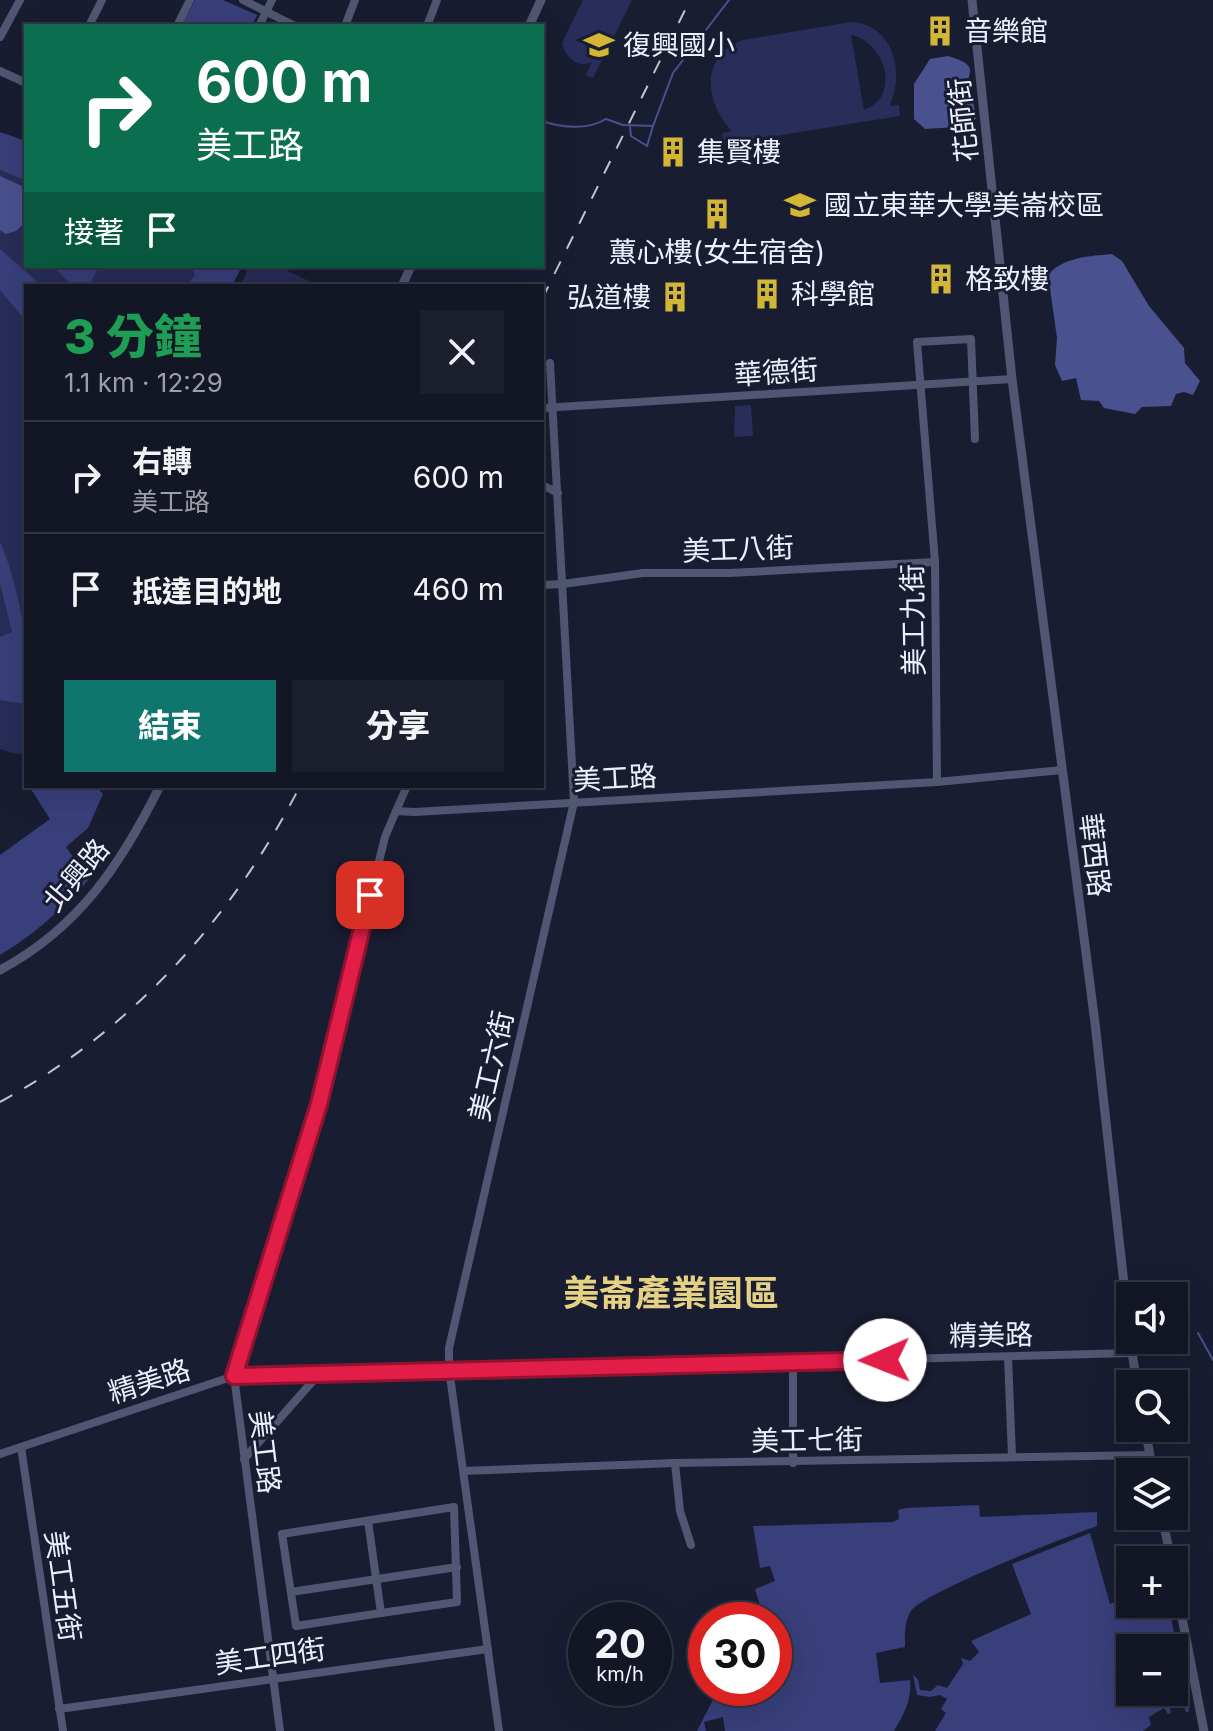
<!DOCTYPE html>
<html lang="zh-TW">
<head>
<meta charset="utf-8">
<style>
	body { margin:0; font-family:Inter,"Noto Sans TC",sans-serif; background:#1c1f2d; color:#f1f3f6; height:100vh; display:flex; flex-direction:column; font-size:30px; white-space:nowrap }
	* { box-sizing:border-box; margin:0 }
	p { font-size:26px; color:#9d9fa7 }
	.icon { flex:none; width:44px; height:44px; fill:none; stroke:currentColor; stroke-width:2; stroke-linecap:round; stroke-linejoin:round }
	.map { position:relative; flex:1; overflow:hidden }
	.sheet { position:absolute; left:24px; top:284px; width:520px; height:504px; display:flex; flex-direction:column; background:#131625; border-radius:0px; box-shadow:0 8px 32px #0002,0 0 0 2px #323542 }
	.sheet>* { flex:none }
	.hud { position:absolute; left:24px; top:24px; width:520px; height:244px; border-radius:0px; box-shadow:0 8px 32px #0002,0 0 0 2px #323542; background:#0b6e4f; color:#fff; overflow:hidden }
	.buttons { position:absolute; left:1116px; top:1282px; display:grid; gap:16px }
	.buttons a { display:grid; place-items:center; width:72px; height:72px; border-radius:0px; background:#131625; box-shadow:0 8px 32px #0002,0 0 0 2px #323542; font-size:40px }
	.speed { position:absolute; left:568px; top:1602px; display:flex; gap:16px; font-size:40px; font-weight:700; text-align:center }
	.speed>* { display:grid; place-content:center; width:104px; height:104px; border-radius:50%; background:#131625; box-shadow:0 8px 32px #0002,0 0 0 2px #323542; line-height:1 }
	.speed small { font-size:20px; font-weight:400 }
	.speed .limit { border:12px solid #d22; background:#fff; color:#111 }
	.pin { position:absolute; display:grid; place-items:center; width:68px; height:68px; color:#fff; margin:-34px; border-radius:16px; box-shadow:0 4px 12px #0006 }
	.me { position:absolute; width:88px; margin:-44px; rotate:269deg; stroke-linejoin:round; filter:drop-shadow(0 0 6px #0008) }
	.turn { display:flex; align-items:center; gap:28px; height:168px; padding:0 40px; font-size:36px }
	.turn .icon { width:104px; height:104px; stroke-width:2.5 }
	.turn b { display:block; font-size:56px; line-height:68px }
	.then { display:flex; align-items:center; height:76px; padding:0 40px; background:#0003; gap:16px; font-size:30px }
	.round { display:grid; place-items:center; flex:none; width:84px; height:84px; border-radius:0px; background:#1c1f2d }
	.overview { display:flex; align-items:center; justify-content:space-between; height:136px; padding:0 40px }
	h1 { font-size:48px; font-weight:800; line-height:60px; color:#1e9e55 }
	.button { display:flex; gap:16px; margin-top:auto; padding:16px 40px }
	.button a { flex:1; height:92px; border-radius:0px; background:#0f766e; color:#fff; font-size:32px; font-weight:800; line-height:92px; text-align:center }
	.button a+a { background:#1c1f2d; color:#f1f3f6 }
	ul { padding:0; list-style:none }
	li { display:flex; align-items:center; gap:24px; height:112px; padding:0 40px; border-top:2px solid #323542 }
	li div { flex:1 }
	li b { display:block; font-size:30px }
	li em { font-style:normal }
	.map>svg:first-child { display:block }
	.green { fill:#282d59; fill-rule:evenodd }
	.forest { fill:#383f7a }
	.water { fill:#49518e }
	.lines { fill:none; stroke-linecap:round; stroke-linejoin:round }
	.stream { stroke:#49518e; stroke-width:2 }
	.minor { stroke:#515772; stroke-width:8 }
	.tertiary { stroke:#515772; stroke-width:9 }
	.rail { stroke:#bfc2d2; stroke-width:2; stroke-dasharray:14 14; stroke-linecap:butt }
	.route-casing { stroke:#92132f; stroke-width:20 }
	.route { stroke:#e11d48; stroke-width:14 }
	.labels { text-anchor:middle; stroke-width:6; stroke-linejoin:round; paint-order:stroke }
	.poi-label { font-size:28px; fill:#eceffe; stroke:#191d31; text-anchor:start }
	.street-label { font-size:28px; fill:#eceffe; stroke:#191d31 }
	.district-label { font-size:36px; font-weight:bold; fill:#e4d183; stroke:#191d31 }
</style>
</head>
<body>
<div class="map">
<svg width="1213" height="1731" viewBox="0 0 1213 1731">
	<rect width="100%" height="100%" fill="#191d31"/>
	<!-- green -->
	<g class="green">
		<path d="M583,0H632L593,78L586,75L592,62C578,69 565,57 562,43Z"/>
		<path d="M851,22C893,23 906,74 889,106L899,105L900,116L724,144L722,133L732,131C704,102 700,56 743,40ZM851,35C885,42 902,96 864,110Z"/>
		<polygon points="0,170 26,181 26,266 191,266 196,275 187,286 26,286 26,754 12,753 0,749"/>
		<polygon points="249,266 278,266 319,286 241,286"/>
		<polygon points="751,405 753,436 734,437 735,406"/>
	</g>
	<!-- forest -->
	<g class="forest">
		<polygon points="195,0 223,0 257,15 252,26 181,26"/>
		<polygon points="0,132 26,141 26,181 0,170"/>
		<polygon points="0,249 42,286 26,286 26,321 0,290"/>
		<polygon points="52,266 98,268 89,286 73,286"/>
		<polygon points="191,266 242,266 232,286 187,286 195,275"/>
		<path d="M0,542C15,574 35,657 21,689L26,691V704L0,700V637L12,632L0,583Z"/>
		<path d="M29,786H96L103,794L88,828L66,847L76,861L70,867L76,873L98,861L101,865C71,901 40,931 0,955V855L50,819Z"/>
		<path d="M979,1505L980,1517L1097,1512V1526C1068,1536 924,1592 911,1611C904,1622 905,1635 905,1647L876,1653L880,1683L910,1680C912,1700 904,1714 894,1731H725L723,1717L704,1722L706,1731H697L719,1688H774V1620H757L754,1612L761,1609L755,1589L775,1581L770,1566L760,1568L753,1526L893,1522L899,1519L898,1510L906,1508Z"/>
		<polygon points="1090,1533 1110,1604 1130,1597 1130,1604 1141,1604 1157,1614 1170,1612 1189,1711 1186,1713 1180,1688 1174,1689 1174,1648 1130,1648 1130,1692 1166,1692 1171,1713 1168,1714 1164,1708 1149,1717 1151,1725 1143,1731 935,1731 946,1713 941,1709 947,1699 940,1695 930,1697 917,1695 913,1674 918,1680 920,1690 931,1691 938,1685 947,1688 963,1664 961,1658 970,1661 979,1652 971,1641 1031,1614 1012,1564"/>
	</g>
	<!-- water -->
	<g class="water">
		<path d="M948,56C979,65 971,71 962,94L964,101H967L971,89L976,118L973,124L957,127L925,129L914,119V84L930,59Z"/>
		<polygon points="0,176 26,188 26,222 16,231 6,234 0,230"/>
		<path d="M1112,254L1122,261L1149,306L1184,348L1185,363L1200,381L1193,395L1184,392L1176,394L1171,406L1142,407L1135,414L1104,408L1099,401L1081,400L1076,378L1062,381L1055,365L1057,338L1048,275C1063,257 1090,256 1112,254Z"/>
	</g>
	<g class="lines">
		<!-- stream -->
		<g class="stream">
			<path d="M542,121C562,128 588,130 606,119L623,125L653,126L673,73L729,0"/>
			<polyline points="630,127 631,136 647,146 653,126"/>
			<polyline points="1198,1333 1213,1360"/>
		</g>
		<!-- minor -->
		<g class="minor">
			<polyline points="243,0 295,26"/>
			<polyline points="89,26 102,0"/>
			<polyline points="177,26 190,0"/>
			<polyline points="259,26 272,0"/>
			<polyline points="345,26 355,0"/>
			<polyline points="427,26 437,0"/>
			<polyline points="0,37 20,0"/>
			<polyline points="0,71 26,83"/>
			<polyline points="542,408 1012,379"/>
			<polyline points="542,485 558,493"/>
			<polyline points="542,585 563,584 643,573 729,573 935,562"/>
			<polyline points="937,782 935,562 917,342 971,339 975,439"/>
			<polyline points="396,811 407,786"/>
			<polyline points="1008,1357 1012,1456"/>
			<polyline points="21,1447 63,1731"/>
			<polyline points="0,1454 234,1376 1132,1353"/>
			<polyline points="244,1459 319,1374"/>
			<polyline points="675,1463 680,1511 691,1545"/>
			<polyline points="793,1463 793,1362"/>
			<polyline points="464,1471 675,1463 1150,1455"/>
			<polyline points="368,1521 381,1613 296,1626 282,1534 454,1507 457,1602 381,1613"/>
			<polyline points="291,1592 457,1567"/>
			<polyline points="59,1709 488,1649"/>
			<polyline points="280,1731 234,1376 319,1104 385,837 396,811 414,812 937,782 1062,770"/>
			<polyline points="499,1731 449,1369 449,1348 574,802 550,363"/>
		</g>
		<!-- tertiary -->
		<g class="tertiary">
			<polyline points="972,0 1012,379 1095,1023 1130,1338"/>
			<polyline points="529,26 541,0"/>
			<polyline points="402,286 411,266"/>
			<path d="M0,970C79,928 121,864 160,786"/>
			<polyline points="1130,1340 1137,1384"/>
			<polyline points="1145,1428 1153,1472"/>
			<polyline points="1162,1516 1171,1560"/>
			<polyline points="1174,1576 1204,1731"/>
		</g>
		<!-- rail -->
		<g class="rail">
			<polyline points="542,299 690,0"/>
			<path d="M0,1102C131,1031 233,918 300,786"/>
		</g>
	</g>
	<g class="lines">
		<!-- route casing -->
		<g class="route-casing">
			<polyline id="route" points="370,895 319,1104 234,1376 885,1360"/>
		</g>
		<!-- route -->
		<use href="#route" class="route"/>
	</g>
	<!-- icons -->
	<defs>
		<g id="building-bare" transform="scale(2.4)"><path d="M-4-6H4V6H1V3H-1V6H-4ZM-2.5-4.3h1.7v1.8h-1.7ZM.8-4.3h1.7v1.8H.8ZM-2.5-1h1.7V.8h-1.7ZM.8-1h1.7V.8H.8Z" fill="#d3b635" stroke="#191d31" stroke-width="2.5" paint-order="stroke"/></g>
		<g id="school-bare" transform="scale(2.4)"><path d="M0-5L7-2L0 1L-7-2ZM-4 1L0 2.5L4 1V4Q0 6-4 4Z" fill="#d3b635" stroke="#191d31" stroke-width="2.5" paint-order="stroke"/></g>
		<g id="university-bare" transform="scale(2.4)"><path d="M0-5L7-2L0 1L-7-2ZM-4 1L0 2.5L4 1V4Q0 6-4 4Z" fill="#d3b635" stroke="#191d31" stroke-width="2.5" paint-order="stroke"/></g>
	</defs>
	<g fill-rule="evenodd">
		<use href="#building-bare" x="940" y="31"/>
		<use href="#school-bare" x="599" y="45"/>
		<use href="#building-bare" x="673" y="152"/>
		<use href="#university-bare" x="800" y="205"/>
		<use href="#building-bare" x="717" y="214"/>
		<use href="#building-bare" x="941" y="279"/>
		<use href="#building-bare" x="767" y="294"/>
		<use href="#building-bare" x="675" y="297"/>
	</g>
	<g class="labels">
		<!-- poi labels -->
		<g class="poi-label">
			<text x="964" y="41">音樂館</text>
			<text x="623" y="55">復興國小</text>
			<text x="697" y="162">集賢樓</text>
			<text x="824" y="215">國立東華大學美崙校區</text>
			<text x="717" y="262" text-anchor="middle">蕙心樓(女生宿舍)</text>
			<text x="965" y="289">格致樓</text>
			<text x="791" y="304">科學館</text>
			<text x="651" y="307" text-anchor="end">弘道樓</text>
		</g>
		<!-- street labels -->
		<g class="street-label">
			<text transform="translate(963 120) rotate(-96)" y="10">花師街</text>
			<text transform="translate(776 372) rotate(-4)" y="10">華德街</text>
			<text transform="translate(738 549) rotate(-2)" y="10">美工八街</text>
			<text transform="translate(913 620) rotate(-91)" y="10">美工九街</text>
			<text transform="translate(615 778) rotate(-3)" y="10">美工路</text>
			<text transform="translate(1095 855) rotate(83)" y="10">華西路</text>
			<text transform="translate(76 875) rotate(-50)" y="10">北興路</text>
			<text transform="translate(491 1066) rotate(-77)" y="10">美工六街</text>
			<text transform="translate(991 1335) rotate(-1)" y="10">精美路</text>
			<text transform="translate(149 1381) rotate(-18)" y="10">精美路</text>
			<text transform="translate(807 1440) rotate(-1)" y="10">美工七街</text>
			<text transform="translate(265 1452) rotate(83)" y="10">美工路</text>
			<text transform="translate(63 1586) rotate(82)" y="10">美工五街</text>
			<text transform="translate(270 1656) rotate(-8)" y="10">美工四街</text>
		</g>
		<!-- district labels -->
		<g class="district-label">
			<text x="671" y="1306">美崙產業園區</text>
		</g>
	</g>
</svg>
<div class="buttons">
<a><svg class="icon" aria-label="sound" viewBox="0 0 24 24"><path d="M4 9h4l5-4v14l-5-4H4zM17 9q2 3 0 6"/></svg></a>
<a><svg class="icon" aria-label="search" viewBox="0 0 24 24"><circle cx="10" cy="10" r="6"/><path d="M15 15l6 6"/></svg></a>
<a><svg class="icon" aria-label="layers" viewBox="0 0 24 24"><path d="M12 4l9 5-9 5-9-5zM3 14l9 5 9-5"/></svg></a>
<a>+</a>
<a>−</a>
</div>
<div class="speed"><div>20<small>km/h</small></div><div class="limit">30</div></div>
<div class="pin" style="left:370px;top:895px;background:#d93025"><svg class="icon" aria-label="arrive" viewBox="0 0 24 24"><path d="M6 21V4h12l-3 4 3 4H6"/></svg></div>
<svg class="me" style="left:885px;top:1360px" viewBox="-20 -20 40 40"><circle r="19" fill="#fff"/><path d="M0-13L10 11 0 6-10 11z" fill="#e11d48"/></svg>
<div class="hud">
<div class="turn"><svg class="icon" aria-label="right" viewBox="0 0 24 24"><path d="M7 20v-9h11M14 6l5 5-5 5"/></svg><div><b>600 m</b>美工路</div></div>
<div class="then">接著<svg class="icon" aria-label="arrive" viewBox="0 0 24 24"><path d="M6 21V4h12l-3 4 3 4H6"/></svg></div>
</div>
<section class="sheet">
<div class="overview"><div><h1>3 分鐘</h1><p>1.1 km · 12:29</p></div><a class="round"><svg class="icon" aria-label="close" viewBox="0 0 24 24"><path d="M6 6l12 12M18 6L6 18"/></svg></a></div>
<ul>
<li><svg class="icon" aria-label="right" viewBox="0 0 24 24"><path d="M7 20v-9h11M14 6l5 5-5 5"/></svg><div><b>右轉</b><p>美工路</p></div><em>600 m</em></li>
<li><svg class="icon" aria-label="arrive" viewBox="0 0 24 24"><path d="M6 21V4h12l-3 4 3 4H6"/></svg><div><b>抵達目的地</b></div><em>460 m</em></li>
</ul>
<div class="button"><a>結束</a><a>分享</a></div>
</section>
</div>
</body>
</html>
